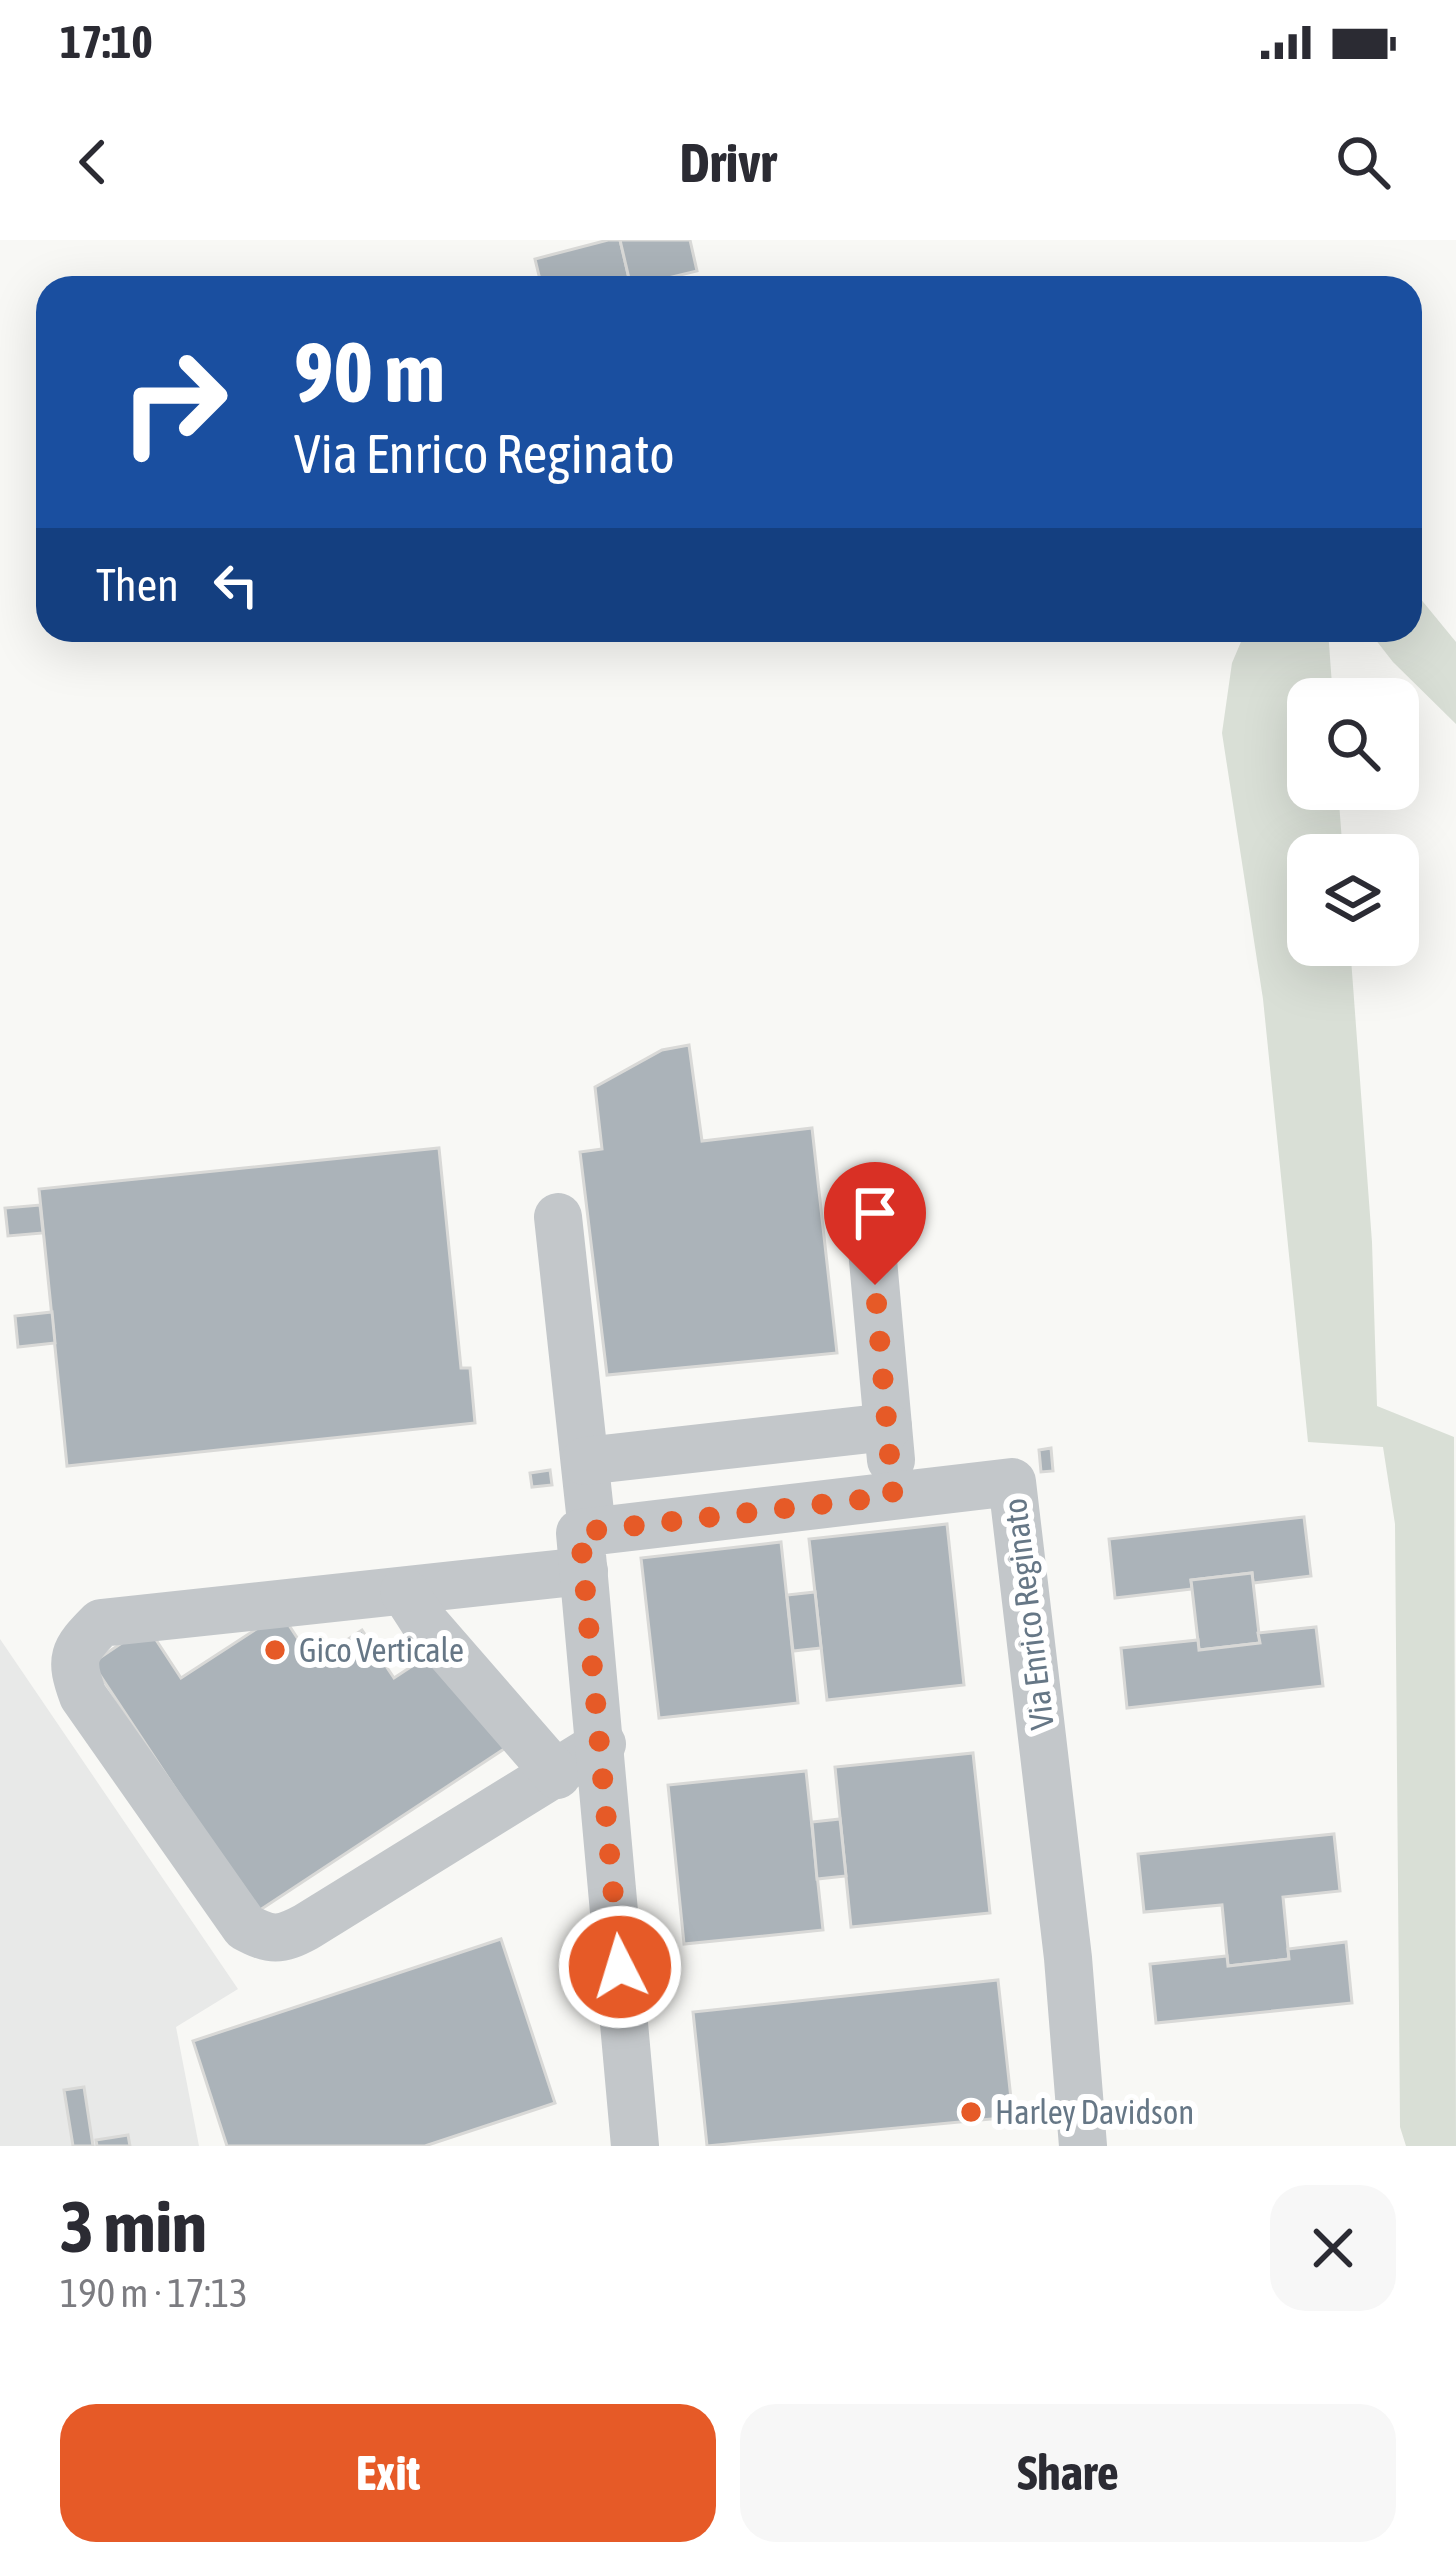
<!DOCTYPE html>
<html lang="en">
<head>
<meta charset="utf-8">
<style>
	body { margin:0; font-family:"Asap Condensed",sans-serif; background:#f7f7f7; color:#2b2b33; height:100vh; display:flex; flex-direction:column; font-size:45px; white-space:nowrap }
	* { box-sizing:border-box; margin:0 }
	p { font-size:39px; color:#7c7c81 }
	.icon { flex:none; width:66px; height:66px; fill:none; stroke:currentColor; stroke-width:2; stroke-linecap:round; stroke-linejoin:round }
	.map { position:relative; height:1906px; overflow:hidden }
	.details { display:flex; flex-direction:column; background:#fff; flex:1 }
	.details>* { flex:none }
	.hud { position:absolute; left:36px; top:36px; width:1386px; height:366px; border-radius:36px; box-shadow:0 12px 48px #0002; background:#1a4fa0; color:#fff; overflow:hidden }
	.fabs { position:absolute; left:1287px; top:438px; display:grid; gap:24px }
	.fabs a { display:grid; place-items:center; width:132px; height:132px; border-radius:24px; background:#fff; box-shadow:0 12px 48px #0002; font-size:60px }
	.pin { position:absolute; display:grid; place-items:center; width:102px; height:102px; color:#fff; margin:-123px -51px; border-radius:50% 50% 50% 0; rotate:-45deg; box-shadow:0 0 12px #0007 }
	.pin .icon { rotate:45deg }
	.me { position:absolute; width:132px; margin:-66px; rotate:355deg; stroke-linejoin:round; filter:drop-shadow(0 0 9px #0008) }
	.turn { display:flex; align-items:center; gap:42px; height:252px; padding:0 60px; font-size:54px }
	.turn .icon { width:156px; height:156px; stroke-width:2.5 }
	.turn b { display:block; font-size:84px; line-height:102px }
	.then { display:flex; align-items:center; height:114px; padding:0 60px; background:#0003; gap:24px; font-size:45px }
	.round { display:grid; place-items:center; flex:none; width:126px; height:126px; border-radius:36px; background:#f7f7f7 }
	.headline { display:flex; align-items:center; justify-content:space-between; height:204px; padding:0 60px }
	h1 { font-size:72px; font-weight:700; line-height:90px }
	.primary-button { display:flex; gap:24px; margin-top:auto; padding:24px 60px }
	.primary-button a { flex:1; height:138px; border-radius:36px; background:#e65a27; color:#fff; font-size:48px; font-weight:700; line-height:138px; text-align:center }
	.primary-button a+a { background:#f7f7f7; color:#2b2b33 }
	.status { display:flex; justify-content:space-between; align-items:center; height:84px; padding:0 60px; background:#fff; direction:ltr }
	.status svg { height:33px; fill:currentColor }
	header { display:flex; justify-content:space-between; align-items:center; height:156px; padding:0 60px; background:#fff; font-size:54px; font-weight:700 }
	.map>svg:first-child { display:block }
	.built { fill:#e8e9e8 }
	.green { fill:#d9dfd6 }
	.building { fill:#abb3b9; stroke:#d9d9d7; stroke-width:3 }
	.lines { fill:none; stroke-linecap:round; stroke-linejoin:round }
	.minor { stroke:#c3c7ca; stroke-width:48 }
	.route { stroke:#e65a27; stroke-width:21; stroke-dasharray:0 37.8 }
	.poi-dot { fill:#e65a27; stroke:#fff; stroke-width:4.5 }
	.labels { text-anchor:middle; stroke-width:12; stroke-linejoin:round; paint-order:stroke }
	.street-label { font-size:33px; fill:#667786; stroke:#fff }
	.poi-label { font-size:33px; fill:#667786; stroke:#fff; text-anchor:start }
</style>
</head>
<body>
<div class="status"><b>17:10</b><svg viewBox="0 0 49 12"><path d="M0 12V9h3v3zM5 12V6h3v6zM10 12V3h3v9zM15 12V0h3v12zM26 1h20v11H26zM47 4h2v5h-2z"/></svg></div>
<header><svg class="icon" aria-label="back" viewBox="0 0 24 24"><path d="M15 5l-7 7 7 7"/></svg>Drivr<svg class="icon" aria-label="search" viewBox="0 0 24 24"><circle cx="10" cy="10" r="6"/><path d="M15 15l6 6"/></svg></header>
<div class="map">
<svg width="1456" height="1906" viewBox="0 0 1456 1906">
	<rect width="100%" height="100%" fill="#f8f8f5"/>
	<!-- built -->
	<polygon class="built" points="0,1399 238,1749 176,1787 199,1906 0,1906"/>
	<!-- green -->
	<g class="green">
		<polygon points="1410,346 1456,402 1456,484 1393,422 1368,390 1410,390"/>
		<polygon points="1246,390 1328,390 1333,459 1308,459 1308,549 1338,549 1343,615 1308,615 1308,705 1350,705 1372,1002 1377,1166 1454,1197 1456,1906 1406,1906 1400,1887 1395,1284 1383,1207 1308,1202 1263,759 1222,493 1232,423"/>
	</g>
	<!-- building -->
	<g class="building">
		<polygon points="608,0 620,0 631,47 542,48 535,19"/>
		<polygon points="620,0 690,0 697,31 631,47"/>
		<polygon points="689,805 702,901 812,888 837,1113 607,1135 580,912 602,909 595,847 662,810"/>
		<polygon points="439,908 461,1128 470,1128 475,1183 67,1226 39,949"/>
		<polygon points="40,965 43,993 8,996 5,968"/>
		<polygon points="52,1072 55,1103 18,1107 15,1076"/>
		<polygon points="1051,1208 1053,1231 1041,1232 1039,1210"/>
		<polygon points="550,1230 552,1245 532,1247 530,1233"/>
		<polygon points="1304,1277 1311,1336 1253,1343 1252,1333 1191,1340 1192,1349 1115,1358 1109,1299"/>
		<polygon points="947,1284 964,1445 827,1460 809,1299"/>
		<polygon points="781,1302 798,1463 659,1478 641,1318"/>
		<polygon points="1252,1333 1260,1403 1199,1410 1191,1340"/>
		<polygon points="815,1352 821,1408 793,1411 787,1355"/>
		<polygon points="281,1373 313,1422 362,1390 394,1438 441,1407 507,1507 257,1672 92,1423 147,1386 181,1438"/>
		<polygon points="1316,1387 1323,1446 1127,1468 1121,1408 1198,1400 1199,1410 1260,1403 1258,1393"/>
		<polygon points="973,1513 990,1673 851,1687 835,1527"/>
		<polygon points="806,1531 823,1690 684,1704 668,1545"/>
		<polygon points="840,1579 846,1636 817,1639 812,1582"/>
		<polygon points="1334,1594 1340,1651 1283,1657 1289,1719 1228,1726 1222,1665 1144,1672 1138,1614"/>
		<polygon points="501,1699 555,1863 425,1906 227,1906 193,1801"/>
		<polygon points="1346,1702 1352,1763 1156,1783 1150,1724 1227,1716 1228,1726 1289,1719 1288,1709"/>
		<polygon points="998,1740 1013,1877 707,1906 693,1772"/>
		<polygon points="84,1847 93,1906 73,1906 64,1850"/>
		<polygon points="128,1895 130,1906 97,1906 96,1900"/>
	</g>
	<g class="lines">
		<!-- minor -->
		<g class="minor">
			<polyline points="558,977 592,1291"/>
			<polyline points="871,998 891,1220"/>
			<polyline points="585,1221 888,1187"/>
			<path d="M584,1331L101,1383C73,1411 69,1418 83,1456L245,1687C271,1701 280,1701 306,1687L602,1504"/>
			<polyline points="404,1351 424,1382 557,1535"/>
			<polyline points="635,1906 580,1293 1012,1242 1068,1718 1083,1906"/>
		</g>
	</g>
	<g class="lines">
		<!-- route -->
		<polyline class="route" points="620,1727 580,1292 893,1256 875,1045"/>
	</g>
	<!-- markers -->
	<g class="poi-dot">
		<circle cx="275" cy="1410" r="12"/>
		<circle cx="971" cy="1872" r="12"/>
	</g>
	<g class="labels">
		<!-- street labels -->
		<g class="street-label">
			<text transform="translate(1028 1374) rotate(-97)" y="12">Via Enrico Reginato</text>
		</g>
		<!-- poi labels -->
		<g class="poi-label">
			<text x="299" y="1422">Gico Verticale</text>
			<text x="995" y="1884">Harley Davidson</text>
		</g>
	</g>
</svg>
<div class="fabs">
<a><svg class="icon" aria-label="search" viewBox="0 0 24 24"><circle cx="10" cy="10" r="6"/><path d="M15 15l6 6"/></svg></a>
<a><svg class="icon" aria-label="layers" viewBox="0 0 24 24"><path d="M12 4l9 5-9 5-9-5zM3 14l9 5 9-5"/></svg></a>
</div>
<div class="pin" style="left:875px;top:1045px;background:#d93025"><svg class="icon" aria-label="arrive" viewBox="0 0 24 24"><path d="M6 21V4h12l-3 4 3 4H6"/></svg></div>
<svg class="me" style="left:620px;top:1727px" viewBox="-20 -20 40 40"><circle r="17" fill="#e65a27" stroke="#fff" stroke-width="3"/><path d="M0-11L8 9 0 5-8 9z" fill="#fff"/></svg>
<div class="hud">
<div class="turn"><svg class="icon" aria-label="right" viewBox="0 0 24 24"><path d="M7 20v-9h11M14 6l5 5-5 5"/></svg><div><b>90 m</b>Via Enrico Reginato</div></div>
<div class="then">Then<svg class="icon" aria-label="left" viewBox="0 0 24 24"><path d="M17 20v-9H6M10 6l-5 5 5 5"/></svg></div>
</div>
</div>
<section class="details">
<div class="headline"><div><h1>3 min</h1><p>190 m · 17:13</p></div><a class="round"><svg class="icon" aria-label="close" viewBox="0 0 24 24"><path d="M6 6l12 12M18 6L6 18"/></svg></a></div>
<div class="primary-button"><a>Exit</a><a>Share</a></div>
</section>
</body>
</html>
